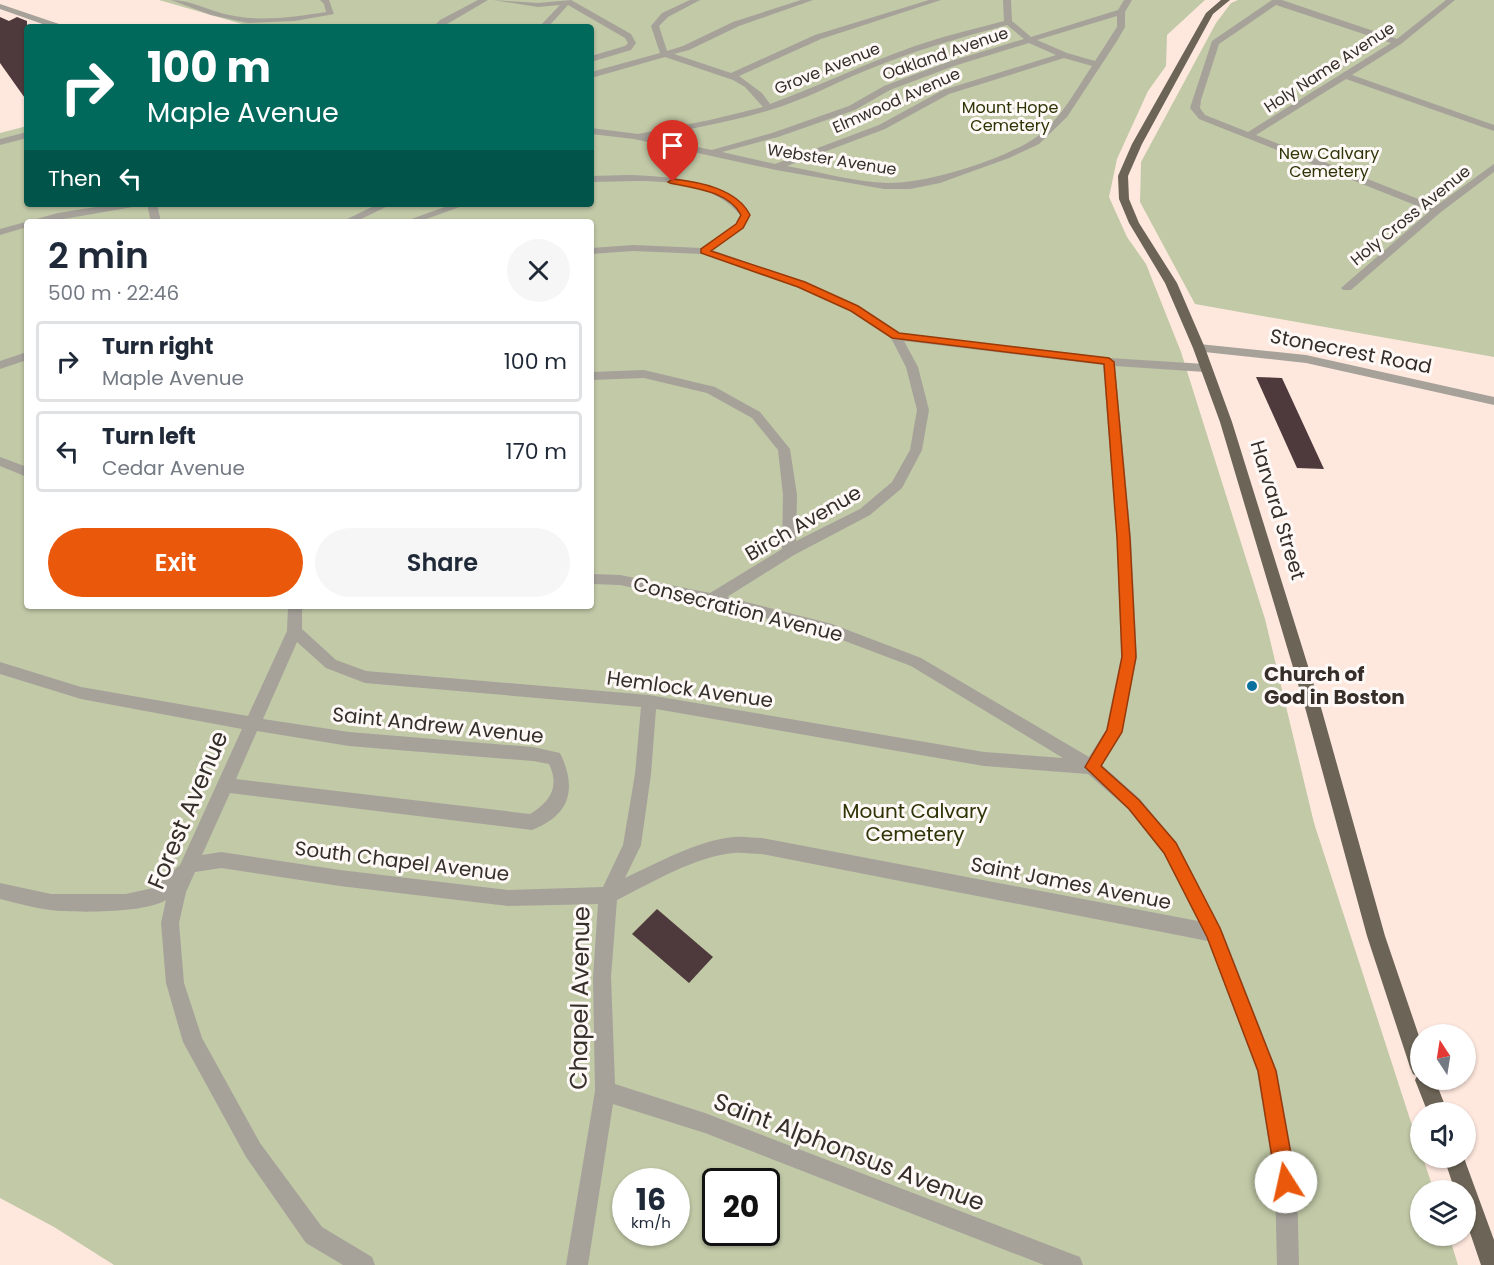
<!DOCTYPE html>
<html lang="en">
<head>
<meta charset="utf-8">
<style>
	body { margin:0; font-family:Poppins,sans-serif; background:#f6f6f7; color:#1f2937; height:100vh; display:flex; flex-direction:column; font-size:22px; white-space:nowrap }
	* { box-sizing:border-box; margin:0 }
	p { font-size:20px; color:#747a83 }
	.icon { flex:none; width:33px; height:33px; fill:none; stroke:currentColor; stroke-width:2; stroke-linecap:round; stroke-linejoin:round }
	.map { position:relative; flex:1; overflow:hidden }
	.details { position:absolute; left:24px; top:219px; width:570px; height:390px; display:flex; flex-direction:column; background:#fff; border-radius:6px; box-shadow:0 2px 4px #0004 }
	.details>* { flex:none }
	.banner { position:absolute; left:24px; top:24px; width:570px; height:183px; border-radius:6px; box-shadow:0 2px 4px #0004; background:#00695c; color:#fff; overflow:hidden }
	.needle { width:39px; rotate:348deg }
	.controls { position:absolute; left:1410px; top:1024px; display:grid; gap:12px }
	.controls a { display:grid; place-items:center; width:66px; height:66px; border-radius:50%; background:#fff; box-shadow:0 2px 4px #0004; font-size:30px }
	.speed { position:absolute; left:612px; top:1168px; display:flex; gap:12px; font-size:30px; font-weight:700; text-align:center }
	.speed>* { display:grid; place-content:center; width:78px; height:78px; border-radius:50%; background:#fff; box-shadow:0 2px 4px #0004; line-height:1 }
	.speed small { font-size:15px; font-weight:400 }
	.speed .limit { border:3px solid #111; border-radius:9px; background:#fff; color:#111 }
	.pin { position:absolute; display:grid; place-items:center; width:51px; height:51px; color:#fff; margin:-62px -26px; border-radius:50% 50% 50% 0; rotate:-45deg; box-shadow:0 0 6px #0007 }
	.pin .icon { rotate:45deg }
	.me { position:absolute; width:66px; margin:-33px; rotate:350deg; stroke-linejoin:round; filter:drop-shadow(0 0 4px #0008) }
	.turn { display:flex; align-items:center; gap:21px; height:126px; padding:0 24px; font-size:27px }
	.turn .icon { width:78px; height:78px; stroke-width:2.5 }
	.turn b { display:block; font-size:42px; line-height:51px }
	.then { display:flex; align-items:center; height:57px; padding:0 24px; background:#0003; gap:12px; font-size:22px }
	.round { display:grid; place-items:center; flex:none; width:63px; height:63px; border-radius:32px; background:#f6f6f7 }
	.summary { display:flex; align-items:center; justify-content:space-between; height:102px; padding:0 24px }
	h1 { font-size:36px; font-weight:600; line-height:45px }
	.button { display:flex; gap:12px; margin-top:auto; padding:12px 24px }
	.button a { flex:1; height:69px; border-radius:36px; background:#ea580c; color:#fff; font-size:24px; font-weight:600; line-height:69px; text-align:center }
	.button a+a { background:#f6f6f7; color:#1f2937 }
	ul { padding:0; list-style:none }
	li { display:flex; align-items:center; gap:18px; height:81px; margin:0 12px 9px; padding:0 12px; border:3px solid #e0e1e3; border-radius:6px }
	li div { flex:1 }
	li b { display:block; font-size:22px }
	li em { font-style:normal }
	.map>svg:first-child { display:block }
	.green { fill:#c1c9a7; fill-rule:evenodd }
	.building { fill:#4e3a3c }
	.lines { fill:none; stroke-linecap:round; stroke-linejoin:round }
	.minor { fill:#a6a29a; fill-rule:evenodd }
	.major { fill:#6c6456; fill-rule:evenodd }
	.route { fill:#ea580c; stroke:#983908; stroke-width:1.5 }
	.poi-dot { fill:#0a709d; stroke:#fef9f7; stroke-width:2 }
	.labels { text-anchor:middle; stroke-width:6; stroke-linejoin:round; paint-order:stroke }
	.far-street-label { font-size:16px; fill:#352e29; stroke:#fef9f7 }
	.far-park-label { font-size:16px; fill:#2d3405; stroke:#fef9f7 }
	.street-label { font-size:20px; fill:#352e29; stroke:#fef9f7 }
	.poi-label { font-size:20px; font-weight:bold; fill:#352e29; stroke:#fef9f7; text-anchor:start }
	.park-label { font-size:20px; fill:#2d3405; stroke:#fef9f7 }
	.near-street-label { font-size:24px; fill:#352e29; stroke:#fef9f7 }
</style>
</head>
<body>
<div class="map">
<svg width="1494" height="1265" viewBox="0 0 1494 1265">
	<rect width="100%" height="100%" fill="#fee8de"/>
	<!-- green -->
	<g class="green">
		<path d="M159,0H1205L1167,35L1166,66L1148,91L1117,159L1109,197L1127,237L1146,264L1181,352L1265,619L1314,823L1420,1150V1158H1423L1434,1191H1420V1236H1449L1458,1265H114L54,1227L0,1198V133L27,126V204H591V27H238L242,24ZM27,222H591V606H27ZM626,1182H676V1233H626ZM716,1182H766V1233H716Z"/>
		<polygon points="1238,0 1494,0 1494,357 1195,304 1140,202 1141,162 1216,23 1231,3"/>
	</g>
	<!-- building -->
	<g class="building">
		<polygon points="0,17 9,21 17,17 27,21 27,101 0,63"/>
		<polygon points="1256,377 1282,378 1324,469 1297,468"/>
		<polygon points="657,909 713,957 689,983 632,934"/>
	</g>
	<g class="lines">
		<!-- minor -->
		<g class="minor">
			<path d="M171,0C191,0 209,11 229,15C261,22 294,17 326,12L324,4L320,0H329L334,14L295,21L248,23L211,15Z"/>
			<polygon points="478,0 488,0 442,27 433,27 440,20"/>
			<polygon points="493,0 538,3 571,0 631,34 636,43 631,50 591,62 591,56 625,46 628,43 625,38 568,5 548,27 539,27 560,5 538,7"/>
			<path d="M690,0H700L668,17L659,26L667,51L683,46L733,22L801,0H813L739,26L689,50L674,54L731,73L815,35L929,0H941L821,39L739,76L762,93L770,104C819,86 866,63 915,46C944,36 974,29 1004,21L1003,0H1011L1012,21L1031,37L1118,10L1124,0H1132L1125,12V27L1117,41L1067,117L1039,144L1009,158L940,183L910,189H884L776,170L634,139L591,134V128L638,134L710,120L763,107L745,87L733,80L665,57L591,78V72L660,53L651,26L662,13ZM1117,16V27L1095,61L1067,53L1037,40ZM1007,25L1024,39L948,62L884,86L849,106L772,133L712,150L649,137C690,129 730,122 770,110C804,100 835,83 867,70C913,51 959,38 1007,25ZM1029,43L1056,55L943,90L879,125L775,164L722,152L778,137L855,110L890,90L954,66ZM1064,58L1092,66C1075,91 1059,123 1032,140C999,161 926,184 887,183C855,182 820,172 787,166L885,129L949,94Z"/>
			<path d="M1272,0H1282L1397,39L1446,0H1455L1401,44L1352,75L1494,125V131L1346,79L1256,135L1436,206L1494,164V172L1441,212L1351,290H1343L1341,288L1430,211L1199,119L1190,108L1212,41ZM1276,5L1391,43L1248,132L1205,115L1200,108L1201,100L1219,44Z"/>
			<polygon points="0,4 62,25 63,27 51,27 0,9"/>
			<polygon points="27,132 27,138 0,145 0,139"/>
			<path d="M629,175C672,177 722,178 750,215L744,228L712,250L806,283L858,306L899,333L1109,358L1205,364L1211,368L1205,372L1115,366L1131,538L1137,657L1122,731L1102,765L1140,799L1176,842L1223,933L1277,1071L1297,1182L1299,1265H1277L1275,1182L1257,1071L1208,941L762,854C753,854 743,852 734,853C696,856 651,883 617,900L611,977L615,1084L705,1113L1072,1254L1080,1257L1083,1265H1044L705,1133L613,1104L588,1265H566L595,1091L593,977L598,904L508,906L340,886L221,868L195,872L186,892L179,923L184,983L202,1038L260,1143L322,1227L372,1257L375,1265H343L306,1243L246,1157L183,1042L166,983L161,923L166,900C146,913 76,913 50,910C34,908 17,903 0,899V883L51,894H126L153,888L180,865L242,729L81,699L0,674V662L81,687L248,716L287,631L288,606H302V629L336,660L366,671L649,695L984,752L1063,758L911,666L829,635L739,611L620,585L591,584V574L620,575L710,593L782,549L783,495L778,450L752,418L707,393L644,378L591,380V372L644,370L715,387L760,412L790,449L797,495L796,541L860,509L892,482L910,450L917,410L906,367L891,338L850,310L798,287L703,254L633,251L591,254V248L633,245L702,248L736,224L740,215C707,174 639,181 591,182V176ZM904,341L1103,365L1117,538L1121,657L1106,730L1089,757L921,658L832,624L727,597L794,555L870,515L902,488L922,450L929,410L918,367ZM297,642L326,668L365,683L641,707L635,774L623,845L603,887L508,890L340,870L221,852L202,855L230,793L532,830C571,815 577,788 560,753L533,747L349,732L263,719ZM656,709L984,766L1088,774L1128,809L1164,854L1198,921L762,838C753,838 743,836 734,837C699,840 657,863 625,878L641,845L651,774ZM257,731L349,746L533,761L549,764C560,787 550,802 530,814L236,779Z"/>
			<polygon points="114,204 138,204 133,207 46,222 27,222 27,227 0,235 0,229 58,213"/>
			<polygon points="147,204 157,204 161,222 151,222"/>
			<polygon points="378,204 392,204 355,222 341,222"/>
			<polygon points="453,204 468,204 418,222 403,222"/>
			<polygon points="1199,344 1306,355 1494,397 1494,405 1306,363 1195,351 1195,345"/>
			<polygon points="27,352 27,360 0,369 0,361"/>
			<polygon points="0,457 27,467 27,477 0,466"/>
		</g>
		<!-- major -->
		<g class="major">
			<polygon points="1221,0 1230,0 1213,14 1142,144 1128,176 1129,199 1139,223 1177,283 1205,348 1232,422 1322,711 1385,936 1420,1039 1420,1080 1435,1080 1448,1113 1428,1113 1415,1080 1417,1076 1413,1074 1410,1067 1367,936 1306,711 1220,422 1193,348 1165,283 1129,223 1119,199 1118,176 1132,144 1206,13"/>
			<polygon points="1444,1158 1464,1158 1494,1240 1494,1265 1481,1265 1466,1221 1466,1191 1455,1191"/>
		</g>
	</g>
	<!-- route -->
	<path class="route" d="M673,179C700,182 737,189 750,215L743,228L711,251L805,282L858,306L899,333L1109,358L1114,362L1130,538L1136,657L1122,732L1101,766L1139,800L1176,843L1220,928L1276,1071L1296,1182L1293,1189L1286,1192L1279,1189L1276,1182L1258,1071L1207,937L1164,853L1129,809L1085,767L1107,730L1122,657L1117,538L1104,364L892,338L851,311L798,287L701,253V249L736,224L741,215C729,191 693,188 670,183L668,182Z"/>
	<!-- markers -->
	<circle class="poi-dot" cx="1252" cy="686" r="6"/>
	<g class="labels">
		<!-- far-street labels -->
		<g class="far-street-label">
			<text transform="translate(945 53) rotate(-19)" y="6">Oakland Avenue</text>
			<text transform="translate(1329 67) rotate(-33)" y="6">Holy Name Avenue</text>
			<text transform="translate(827 68) rotate(-22)" y="6">Grove Avenue</text>
			<text transform="translate(896 100) rotate(-24)" y="6">Elmwood Avenue</text>
			<text transform="translate(832 159) rotate(9)" y="6">Webster Avenue</text>
			<text transform="translate(1410 215) rotate(-39)" y="6">Holy Cross Avenue</text>
		</g>
		<!-- far-park labels -->
		<g class="far-park-label">
			<text x="1010" y="113">Mount Hope<tspan x="1010" dy="18">Cemetery</tspan></text>
			<text x="1329" y="159">New Calvary<tspan x="1329" dy="18">Cemetery</tspan></text>
		</g>
		<!-- street labels -->
		<g class="street-label">
			<text transform="translate(1351 351) rotate(11)" y="7">Stonecrest Road</text>
			<text transform="translate(1278 510) rotate(73)" y="7">Harvard Street</text>
			<text transform="translate(803 523) rotate(-30)" y="7">Birch Avenue</text>
			<text transform="translate(738 609) rotate(14)" y="7">Consecration Avenue</text>
			<text transform="translate(690 689) rotate(8)" y="7">Hemlock Avenue</text>
			<text transform="translate(438 725) rotate(6)" y="7">Saint Andrew Avenue</text>
			<text transform="translate(402 861) rotate(7)" y="7">South Chapel Avenue</text>
			<text transform="translate(1071 883) rotate(11)" y="7">Saint James Avenue</text>
		</g>
		<!-- poi labels -->
		<g class="poi-label">
			<text x="1264" y="681">Church of<tspan x="1264" dy="23">God in Boston</tspan></text>
		</g>
		<!-- park labels -->
		<g class="park-label">
			<text x="915" y="818">Mount Calvary<tspan x="915" dy="23">Cemetery</tspan></text>
		</g>
		<!-- near-street labels -->
		<g class="near-street-label">
			<text transform="translate(188 810) rotate(-67)" y="8">Forest Avenue</text>
			<text transform="translate(580 998) rotate(-89)" y="8">Chapel Avenue</text>
			<text transform="translate(849 1152) rotate(21)" y="8">Saint Alphonsus Avenue</text>
		</g>
	</g>
</svg>
<div class="controls">
<a><svg class="needle" viewBox="-14 -14 28 28"><path d="M0-13l5 13h-10z" fill="#e53935"/><path d="M0 13l5-13h-10z" fill="#747a83"/></svg></a>
<a><svg class="icon" aria-label="sound" viewBox="0 0 24 24"><path d="M4 9h4l5-4v14l-5-4H4zM17 9q2 3 0 6"/></svg></a>
<a><svg class="icon" aria-label="layers" viewBox="0 0 24 24"><path d="M12 4l9 5-9 5-9-5zM3 14l9 5 9-5"/></svg></a>
</div>
<div class="speed"><div>16<small>km/h</small></div><div class="limit">20</div></div>
<div class="pin" style="left:673px;top:182px;background:#d93025"><svg class="icon" aria-label="arrive" viewBox="0 0 24 24"><path d="M6 21V4h12l-3 4 3 4H6"/></svg></div>
<svg class="me" style="left:1286px;top:1182px" viewBox="-20 -20 40 40"><circle r="19" fill="#fff"/><path d="M0-13L10 11 0 6-10 11z" fill="#ea580c"/></svg>
<div class="banner">
<div class="turn"><svg class="icon" aria-label="right" viewBox="0 0 24 24"><path d="M7 20v-9h11M14 6l5 5-5 5"/></svg><div><b>100 m</b>Maple Avenue</div></div>
<div class="then">Then<svg class="icon" aria-label="left" viewBox="0 0 24 24"><path d="M17 20v-9H6M10 6l-5 5 5 5"/></svg></div>
</div>
<section class="details">
<div class="summary"><div><h1>2 min</h1><p>500 m · 22:46</p></div><a class="round"><svg class="icon" aria-label="close" viewBox="0 0 24 24"><path d="M6 6l12 12M18 6L6 18"/></svg></a></div>
<ul>
<li><svg class="icon" aria-label="right" viewBox="0 0 24 24"><path d="M7 20v-9h11M14 6l5 5-5 5"/></svg><div><b>Turn right</b><p>Maple Avenue</p></div><em>100 m</em></li>
<li><svg class="icon" aria-label="left" viewBox="0 0 24 24"><path d="M17 20v-9H6M10 6l-5 5 5 5"/></svg><div><b>Turn left</b><p>Cedar Avenue</p></div><em>170 m</em></li>
</ul>
<div class="button"><a>Exit</a><a>Share</a></div>
</section>
</div>
</body>
</html>
